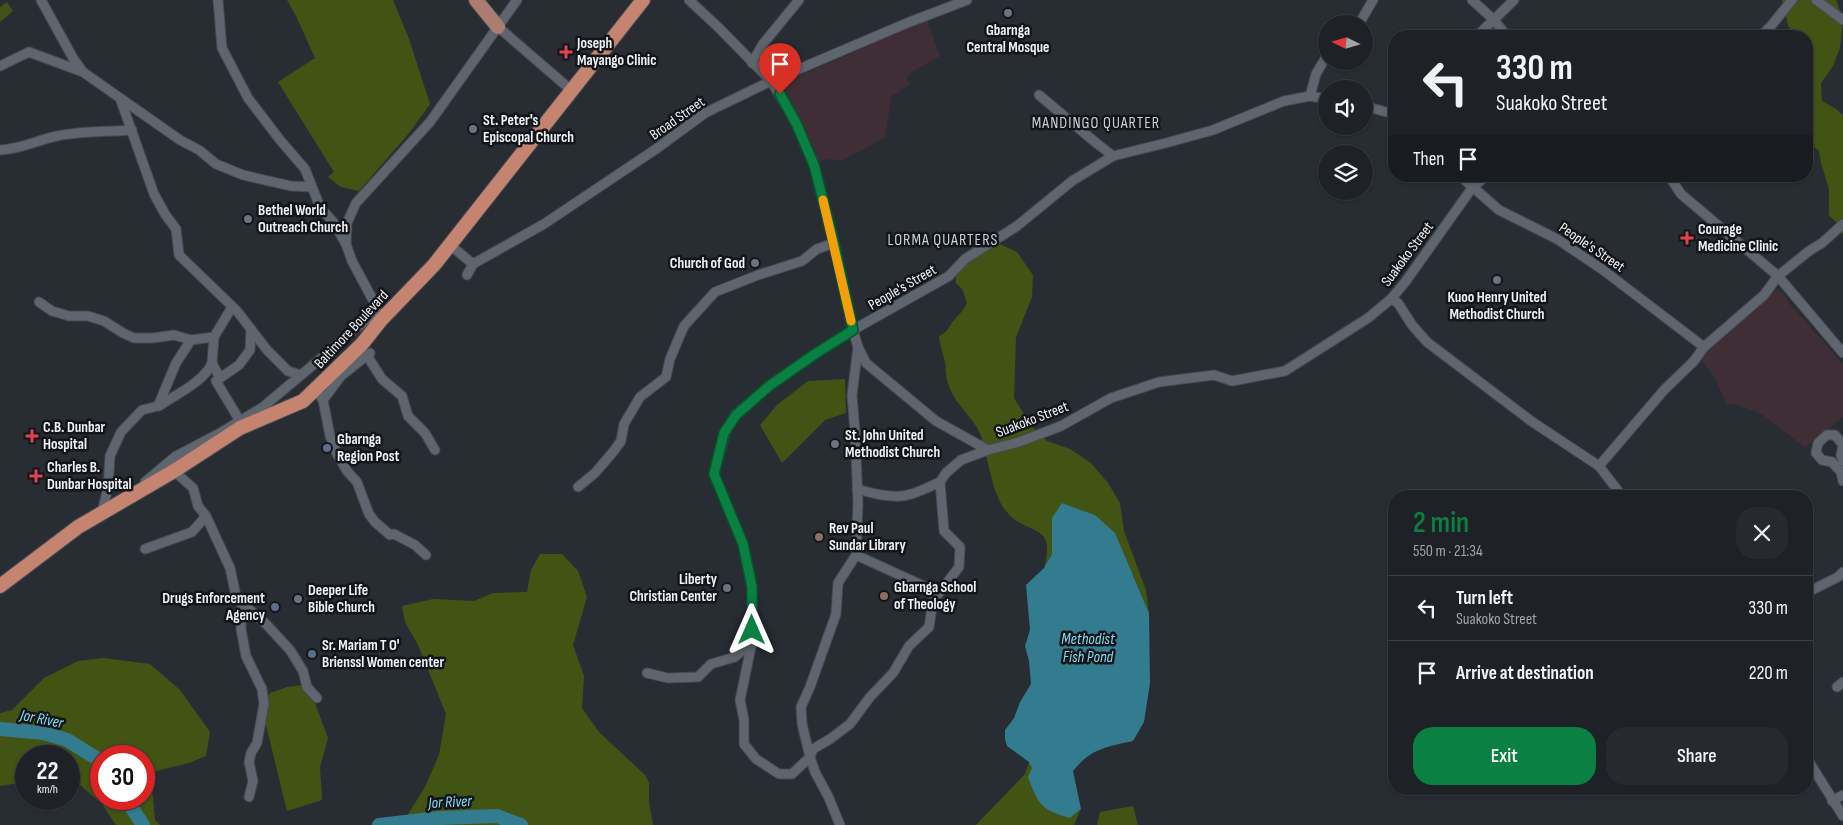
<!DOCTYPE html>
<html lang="en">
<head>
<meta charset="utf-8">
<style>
	body { margin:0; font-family:"Sofia Sans Condensed",sans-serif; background:#262a2f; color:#f1f3f6; height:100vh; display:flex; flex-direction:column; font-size:19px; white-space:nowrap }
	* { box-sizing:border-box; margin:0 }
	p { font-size:16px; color:#a1a4a7 }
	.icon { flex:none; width:28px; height:28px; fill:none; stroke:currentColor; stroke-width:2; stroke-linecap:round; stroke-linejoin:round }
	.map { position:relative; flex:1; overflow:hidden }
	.sheet { position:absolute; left:1388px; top:490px; width:425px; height:305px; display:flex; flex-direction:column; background:#1e2227; border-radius:20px; box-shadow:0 1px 4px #0004,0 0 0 1px #3c3f44 }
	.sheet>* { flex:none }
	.top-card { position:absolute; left:1388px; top:30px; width:425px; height:152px; border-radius:20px; box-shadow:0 1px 4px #0004,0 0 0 1px #3c3f44; background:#1e2227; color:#f1f3f6; overflow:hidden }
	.needle { width:32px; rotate:275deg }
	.buttons { position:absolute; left:1318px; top:15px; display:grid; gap:10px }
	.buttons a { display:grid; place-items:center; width:55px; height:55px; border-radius:50%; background:#1e2227; box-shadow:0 1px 4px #0004,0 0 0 1px #3c3f44; font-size:25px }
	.speed { position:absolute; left:15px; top:745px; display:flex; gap:10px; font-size:25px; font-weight:700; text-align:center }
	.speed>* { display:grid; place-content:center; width:65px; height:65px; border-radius:50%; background:#1e2227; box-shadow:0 1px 4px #0004,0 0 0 1px #3c3f44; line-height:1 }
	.speed small { font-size:12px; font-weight:400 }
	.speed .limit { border:8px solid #d22; background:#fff; color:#111 }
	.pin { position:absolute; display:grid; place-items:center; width:42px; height:42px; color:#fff; margin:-51px -21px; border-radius:50% 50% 50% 0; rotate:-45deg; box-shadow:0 0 5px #0007 }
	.pin .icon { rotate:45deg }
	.me { position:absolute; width:55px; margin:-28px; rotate:0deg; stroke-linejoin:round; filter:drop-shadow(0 0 4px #0008) }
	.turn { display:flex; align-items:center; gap:18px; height:105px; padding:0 25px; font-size:22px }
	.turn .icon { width:65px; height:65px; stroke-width:2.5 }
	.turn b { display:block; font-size:35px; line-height:42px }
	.then { display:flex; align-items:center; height:48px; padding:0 25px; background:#0003; gap:10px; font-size:19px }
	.round { display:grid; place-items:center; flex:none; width:52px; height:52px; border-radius:20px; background:#262a2f }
	.headline { display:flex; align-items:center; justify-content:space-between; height:85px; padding:0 25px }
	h1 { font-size:30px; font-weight:600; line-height:38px; color:#0b8043 }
	.primary-button { display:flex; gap:10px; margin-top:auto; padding:10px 25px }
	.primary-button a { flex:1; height:58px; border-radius:20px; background:#0b8043; color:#fff; font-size:20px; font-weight:600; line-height:58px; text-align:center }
	.primary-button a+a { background:#262a2f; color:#f1f3f6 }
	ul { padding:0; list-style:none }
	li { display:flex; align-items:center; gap:15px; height:65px; padding:0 25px; border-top:1px solid #3c3f44 }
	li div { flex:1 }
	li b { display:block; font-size:19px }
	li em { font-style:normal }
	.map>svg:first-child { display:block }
	.commercial { fill:#402e36 }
	.green { fill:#425413; fill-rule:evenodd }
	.water { fill:#337b8e }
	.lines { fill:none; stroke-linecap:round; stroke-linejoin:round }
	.river { stroke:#337b8e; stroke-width:14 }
	.minor-casing { stroke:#454a50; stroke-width:11 }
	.primary-casing { stroke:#454a50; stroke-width:16 }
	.trunk-casing { stroke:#454a50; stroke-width:16 }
	.minor { stroke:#5f656e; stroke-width:9 }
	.primary { stroke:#ab7c6f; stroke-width:14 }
	.trunk { stroke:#c48470; stroke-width:14 }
	.route-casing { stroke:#07532c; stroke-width:12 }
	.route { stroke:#0b8043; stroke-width:9 }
	.slow { stroke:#f59e0b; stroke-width:9 }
	.worship-dot { fill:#6b7280; stroke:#131518; stroke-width:2 }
	.health-dot { fill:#e0444e; stroke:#131518; stroke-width:2 }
	.service-dot { fill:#5c6f8a; stroke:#131518; stroke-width:2 }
	.education-dot { fill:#8d6e63; stroke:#131518; stroke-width:2 }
	.labels { text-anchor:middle; stroke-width:5; stroke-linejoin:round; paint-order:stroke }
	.poi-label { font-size:15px; font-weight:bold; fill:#eef1f6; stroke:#131518; text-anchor:start }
	.street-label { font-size:15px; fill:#eef1f6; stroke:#131518 }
	.neighbourhood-label { font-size:16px; letter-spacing:1px; fill:#c9d0da; stroke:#131518 }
	.water-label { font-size:16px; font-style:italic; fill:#81ddf6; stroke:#131518 }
</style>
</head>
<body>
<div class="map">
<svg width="1843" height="825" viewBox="0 0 1843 825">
	<rect width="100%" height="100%" fill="#282d34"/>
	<!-- commercial -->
	<g class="commercial">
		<polygon points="927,20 940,56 913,71 907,78 910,85 901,90 899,87 901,92 892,94 885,138 873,143 870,146 840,161 830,159 818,161 781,83 864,48 868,44 889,34"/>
		<polygon points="1774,289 1783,293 1788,302 1843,364 1843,417 1805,447 1760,413 1738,405 1726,404 1716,379 1702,361 1705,349"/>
	</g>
	<!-- green -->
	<g class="green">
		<polygon points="287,0 393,0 409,39 430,104 410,132 359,191 341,187 328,177 334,172 278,82 315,58 296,16"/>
		<polygon points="1782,0 1836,0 1843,19 1840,48 1833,66 1821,83 1822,101 1836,109 1843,115 1843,234 1837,223 1829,215 1829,189 1821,163 1819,151 1806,140 1806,36 1794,36 1788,25"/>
		<polygon points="7,2 13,11 0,22 0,7"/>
		<path d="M997,243L1017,252L1033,275L1032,297L1016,337L1014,398L1032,427L1047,441L1070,449L1091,463L1108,483L1120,503L1124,531L1146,590L1149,613L1134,577L1095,515L1062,503L1052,540V554L1044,568C1057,520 1026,537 1006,511C992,495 988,457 981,436C975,420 961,409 953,395C950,389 946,380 946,373C945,369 946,366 945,362C943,353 940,346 939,336C950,331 948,326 955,319C961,312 963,311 967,303L962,289L956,283V272L965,260L980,255Z"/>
		<polygon points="845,379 846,413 825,420 782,463 760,425 777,405 808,381"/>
		<polygon points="540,554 562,554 578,571 587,597 573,645 584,676 582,708 599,732 645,775 649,783 649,802 653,825 390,825 403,822 424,789 439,755 446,714 418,645 405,622 402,606 433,599 474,601 493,593 527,592 531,570"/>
		<path d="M103,658L150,664L180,690L210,732L206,756L189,763L156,771L149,781L153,796L155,820L160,825H116L102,804L72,778H69V756H26V782L0,786V713L12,710L44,678L78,661ZM144,756V799H101V756Z"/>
		<polygon points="302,685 311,692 328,738 320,767 322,800 287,811 265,721 264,704 270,693 287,687"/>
		<polygon points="1029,762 1070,818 1081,809 1074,825 976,825 1025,774"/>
		<polygon points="1133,806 1138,825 1097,825 1100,812"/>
	</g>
	<!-- water -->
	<path class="water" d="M1062,503L1095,515L1115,533L1149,613L1150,683L1144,722L1133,741C1105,747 1091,749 1073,771L1081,809L1070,818C1041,810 1038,804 1028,777L1032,768L1029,762L1007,746L1005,739V730L1014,718L1020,702L1031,684L1029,661L1025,646L1030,630L1026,585L1044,568L1052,554V518Z"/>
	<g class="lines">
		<!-- river -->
		<g class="river">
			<polyline points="0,729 44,733 67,740 101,761"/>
			<polyline points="126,799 143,825"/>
			<polyline points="379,825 440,818 497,816 521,825"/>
		</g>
		<!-- minor casing -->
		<g class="minor-casing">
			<g id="minor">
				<polyline points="41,0 73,58 83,72 120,98 180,140 199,150 216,164 243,175 291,186 311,187"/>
				<polyline points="218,0 222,48 248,98 280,140 305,169 320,207 334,223 346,244"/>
				<polyline points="689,0 718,27 771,81 796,123 814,165 834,243 853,330 858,347 866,363 936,421 988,450 1019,442 1061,426 1111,398 1159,382 1214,375 1232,381 1285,371 1368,318 1391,299 1406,281 1472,188 1486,176"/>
				<polyline points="1472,0 1493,19 1507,36"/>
				<polyline points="1816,0 1843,20"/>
				<polyline points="1359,24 1373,0"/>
				<polyline points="498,27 571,90"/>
				<polyline points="1477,36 1514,0"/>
				<polyline points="1761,36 1771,26 1792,0"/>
				<polyline points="752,63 763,44 799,0"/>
				<polyline points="0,66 29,52 83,72"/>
				<polyline points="1039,95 1095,142 1113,156"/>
				<polyline points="1310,96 1316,74 1326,57"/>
				<polyline points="120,98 154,194 165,214 176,229 179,255 237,311 267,350 288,371 301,375"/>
				<polyline points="1364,106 1394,114"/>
				<path d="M0,150C22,149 37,140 57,136C82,131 107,132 132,130"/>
				<polyline points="1460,176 1499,210 1557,239 1603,270 1704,347"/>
				<polyline points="1669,176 1681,194 1778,276 1843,353"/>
				<polyline points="450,245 473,264 544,224 656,149 705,113 771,81 907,23 967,0"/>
				<polyline points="467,275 473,264"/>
				<polyline points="1391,299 1398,303 1412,325 1427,342 1531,421 1599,466 1622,496"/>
				<polyline points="39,302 52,311 69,316 88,316 104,321 123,333 134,338 153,338 174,335 191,340"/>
				<polyline points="381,320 374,302 352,261 346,244 347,223 356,203 430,122 517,0"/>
				<polyline points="366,354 382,379 402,396 408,416 425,433 435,450"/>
				<polyline points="212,363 214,337 232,307"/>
				<polyline points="220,378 239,365 250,350 251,329"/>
				<polyline points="315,389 323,400 330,436 337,454 347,471 357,482 369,514 375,522 390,535 394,534 415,545 426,555"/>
				<polyline points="323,400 341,376 370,353"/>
				<path d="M159,406C175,395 205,381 212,363L220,378L216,381L240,421"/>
				<polyline points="1843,461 1841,455 1843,445 1835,435 1827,435 1818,443 1816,453 1822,460 1832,462 1841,472 1843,481"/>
				<polyline points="1599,466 1664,390 1694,361 1704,347 1764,295 1778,276 1809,251 1822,243 1843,224"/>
				<polyline points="174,471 193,488 198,506 206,516 230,568 236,596 242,603 241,629 246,656 262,689 264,704 257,743 251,753 249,762 253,781 249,797"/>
				<polyline points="145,482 176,456 220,433 263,407 332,349 347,335 378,312"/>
				<polyline points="578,487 595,473 613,452 621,441 624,424 640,397 666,377 670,359 684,326 715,292 758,275 802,261 817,249 834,243"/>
				<path d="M857,489C870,493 888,497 901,496C915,495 928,487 940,482"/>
				<polyline points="103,508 108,488 110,456 121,432 142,410 158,406 176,363 191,340 214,337"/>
				<polyline points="145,549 192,532 206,516"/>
				<polyline points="856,555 939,593"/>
				<polyline points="1806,593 1838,577 1843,572"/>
				<polyline points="242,603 266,624 290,650 303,671 307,687 317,698"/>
				<polyline points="752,642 740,700 744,720 744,744 756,759 779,774 792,774 810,757 813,749 830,739 850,724 870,697 893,673 909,646 929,627 933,601 959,567 960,547 944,531 940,482 946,473 961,460 988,450"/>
				<polyline points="647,673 668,678 698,677 711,664 735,657 752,642 752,587 743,544 714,474 725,433 735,415 769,386 815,354 853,330 949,276 965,259 1017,226 1072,181 1113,156 1166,143 1213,130 1284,101 1310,96 1326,99"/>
				<polyline points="1837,687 1843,682"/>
				<polyline points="1806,757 1843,816"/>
				<polyline points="1832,801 1843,795"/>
				<polyline points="840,825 828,796 815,772 810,757 802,724 801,707 810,687 836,614 838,583 856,555 858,502 855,432 852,395 858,347"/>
			</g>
		</g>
		<!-- primary casing -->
		<g class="primary-casing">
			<polyline id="primary" points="476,0 498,27"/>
		</g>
		<!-- trunk casing -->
		<g class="trunk-casing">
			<polyline id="trunk" points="0,586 78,527 174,471 240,428 303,401 362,344 381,320 434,265 643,0"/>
		</g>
		<!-- minor -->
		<use href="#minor" class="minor"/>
		<!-- primary -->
		<use href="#primary" class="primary"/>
		<!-- trunk -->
		<use href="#trunk" class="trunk"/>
	</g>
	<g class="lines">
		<!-- route casing -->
		<g class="route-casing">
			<polyline id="route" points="752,630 752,587 743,544 714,474 724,433 736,415 769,386 815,354 853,330 834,243 814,165 796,123 780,94"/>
		</g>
		<!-- route -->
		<use href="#route" class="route"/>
		<!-- slow -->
		<polyline class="slow" points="823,200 851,321"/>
	</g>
	<!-- markers -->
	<g class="worship-dot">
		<circle cx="1008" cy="13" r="5"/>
		<circle cx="473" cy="129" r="5"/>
		<circle cx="248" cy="219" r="5"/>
		<circle cx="755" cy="263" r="5"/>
		<circle cx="1497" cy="280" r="5"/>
		<circle cx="835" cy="444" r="5"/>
		<circle cx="727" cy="588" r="5"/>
		<circle cx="298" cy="599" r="5"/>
	</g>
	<g class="health-dot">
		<path d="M563.5 44.5h5v5h5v5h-5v5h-5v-5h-5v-5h5z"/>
		<path d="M1684.5 230.5h5v5h5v5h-5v5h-5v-5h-5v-5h5z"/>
		<path d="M29.5 428.5h5v5h5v5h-5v5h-5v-5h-5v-5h5z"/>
		<path d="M33.5 468.5h5v5h5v5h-5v5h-5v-5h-5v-5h5z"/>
	</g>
	<g class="service-dot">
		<circle cx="327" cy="448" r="5"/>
		<circle cx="275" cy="607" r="5"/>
		<circle cx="312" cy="654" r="5"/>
	</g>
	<g class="education-dot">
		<circle cx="819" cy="537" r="5"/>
		<circle cx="884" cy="596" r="5"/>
	</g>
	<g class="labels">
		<!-- poi labels -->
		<g class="poi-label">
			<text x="1008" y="35" text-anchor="middle">Gbarnga<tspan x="1008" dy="17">Central Mosque</tspan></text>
			<text x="577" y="48">Joseph<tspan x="577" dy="17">Mayango Clinic</tspan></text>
			<text x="483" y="125">St. Peter's<tspan x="483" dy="17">Episcopal Church</tspan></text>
			<text x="258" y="215">Bethel World<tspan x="258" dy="17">Outreach Church</tspan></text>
			<text x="1698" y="234">Courage<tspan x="1698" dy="17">Medicine Clinic</tspan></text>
			<text x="745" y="268" text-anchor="end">Church of God</text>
			<text x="1497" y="302" text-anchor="middle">Kuoo Henry United<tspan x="1497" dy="17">Methodist Church</tspan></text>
			<text x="43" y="432">C.B. Dunbar<tspan x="43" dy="17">Hospital</tspan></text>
			<text x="845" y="440">St. John United<tspan x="845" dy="17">Methodist Church</tspan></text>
			<text x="337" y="444">Gbarnga<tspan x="337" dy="17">Region Post</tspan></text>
			<text x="47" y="472">Charles B.<tspan x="47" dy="17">Dunbar Hospital</tspan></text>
			<text x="829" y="533">Rev Paul<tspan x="829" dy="17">Sundar Library</tspan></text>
			<text x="717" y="584" text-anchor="end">Liberty<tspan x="717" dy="17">Christian Center</tspan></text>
			<text x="894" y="592">Gbarnga School<tspan x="894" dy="17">of Theology</tspan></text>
			<text x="308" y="595">Deeper Life<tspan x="308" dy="17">Bible Church</tspan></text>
			<text x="265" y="603" text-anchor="end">Drugs Enforcement<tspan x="265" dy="17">Agency</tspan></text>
			<text x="322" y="650">Sr. Mariam T O'<tspan x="322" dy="17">Brienssl Women center</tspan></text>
		</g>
		<!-- street labels -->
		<g class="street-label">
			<text transform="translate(677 118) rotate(-35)" y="5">Broad Street</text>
			<text transform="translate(1592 247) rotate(34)" y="5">People's Street</text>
			<text transform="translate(1407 254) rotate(-53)" y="5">Suakoko Street</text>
			<text transform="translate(902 287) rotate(-30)" y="5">People's Street</text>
			<text transform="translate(351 329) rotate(-47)" y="5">Baltimore Boulevard</text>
			<text transform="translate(1032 419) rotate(-21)" y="5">Suakoko Street</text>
		</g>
		<!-- neighbourhood labels -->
		<g class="neighbourhood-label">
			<text x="1096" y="128">MANDINGO QUARTER</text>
			<text x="943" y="245">LORMA QUARTERS</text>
		</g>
		<!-- water labels -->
		<g class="water-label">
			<text x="1088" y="644">Methodist<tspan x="1088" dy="18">Fish Pond</tspan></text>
			<text transform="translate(42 718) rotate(11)" y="6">Jor River</text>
			<text transform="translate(450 801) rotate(-3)" y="6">Jor River</text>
		</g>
	</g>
</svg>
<div class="buttons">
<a><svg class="needle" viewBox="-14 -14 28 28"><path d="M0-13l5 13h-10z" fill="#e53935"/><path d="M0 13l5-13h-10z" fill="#a1a4a7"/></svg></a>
<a><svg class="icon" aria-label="sound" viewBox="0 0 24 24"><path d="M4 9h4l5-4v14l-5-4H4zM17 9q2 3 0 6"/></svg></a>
<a><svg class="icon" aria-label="layers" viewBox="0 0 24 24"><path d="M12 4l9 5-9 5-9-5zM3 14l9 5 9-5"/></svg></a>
</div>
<div class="speed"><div>22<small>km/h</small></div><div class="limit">30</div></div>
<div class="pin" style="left:780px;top:94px;background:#d93025"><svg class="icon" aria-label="arrive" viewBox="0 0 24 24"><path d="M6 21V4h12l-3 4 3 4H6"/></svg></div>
<svg class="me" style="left:752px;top:630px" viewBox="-20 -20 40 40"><path d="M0-17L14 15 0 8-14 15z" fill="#0b8043" stroke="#fff" stroke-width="4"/></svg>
<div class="top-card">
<div class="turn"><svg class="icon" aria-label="left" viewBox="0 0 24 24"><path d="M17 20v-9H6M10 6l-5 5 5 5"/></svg><div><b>330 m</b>Suakoko Street</div></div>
<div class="then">Then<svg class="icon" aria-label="arrive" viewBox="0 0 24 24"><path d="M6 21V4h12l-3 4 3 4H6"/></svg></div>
</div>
<section class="sheet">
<div class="headline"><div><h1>2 min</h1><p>550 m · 21:34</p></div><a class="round"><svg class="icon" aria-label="close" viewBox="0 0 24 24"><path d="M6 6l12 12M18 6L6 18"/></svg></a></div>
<ul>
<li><svg class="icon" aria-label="left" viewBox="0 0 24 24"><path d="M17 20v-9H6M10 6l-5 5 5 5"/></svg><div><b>Turn left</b><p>Suakoko Street</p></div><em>330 m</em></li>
<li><svg class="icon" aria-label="arrive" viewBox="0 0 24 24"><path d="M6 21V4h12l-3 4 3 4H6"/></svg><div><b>Arrive at destination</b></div><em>220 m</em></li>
</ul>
<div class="primary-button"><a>Exit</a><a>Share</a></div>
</section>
</div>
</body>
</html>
